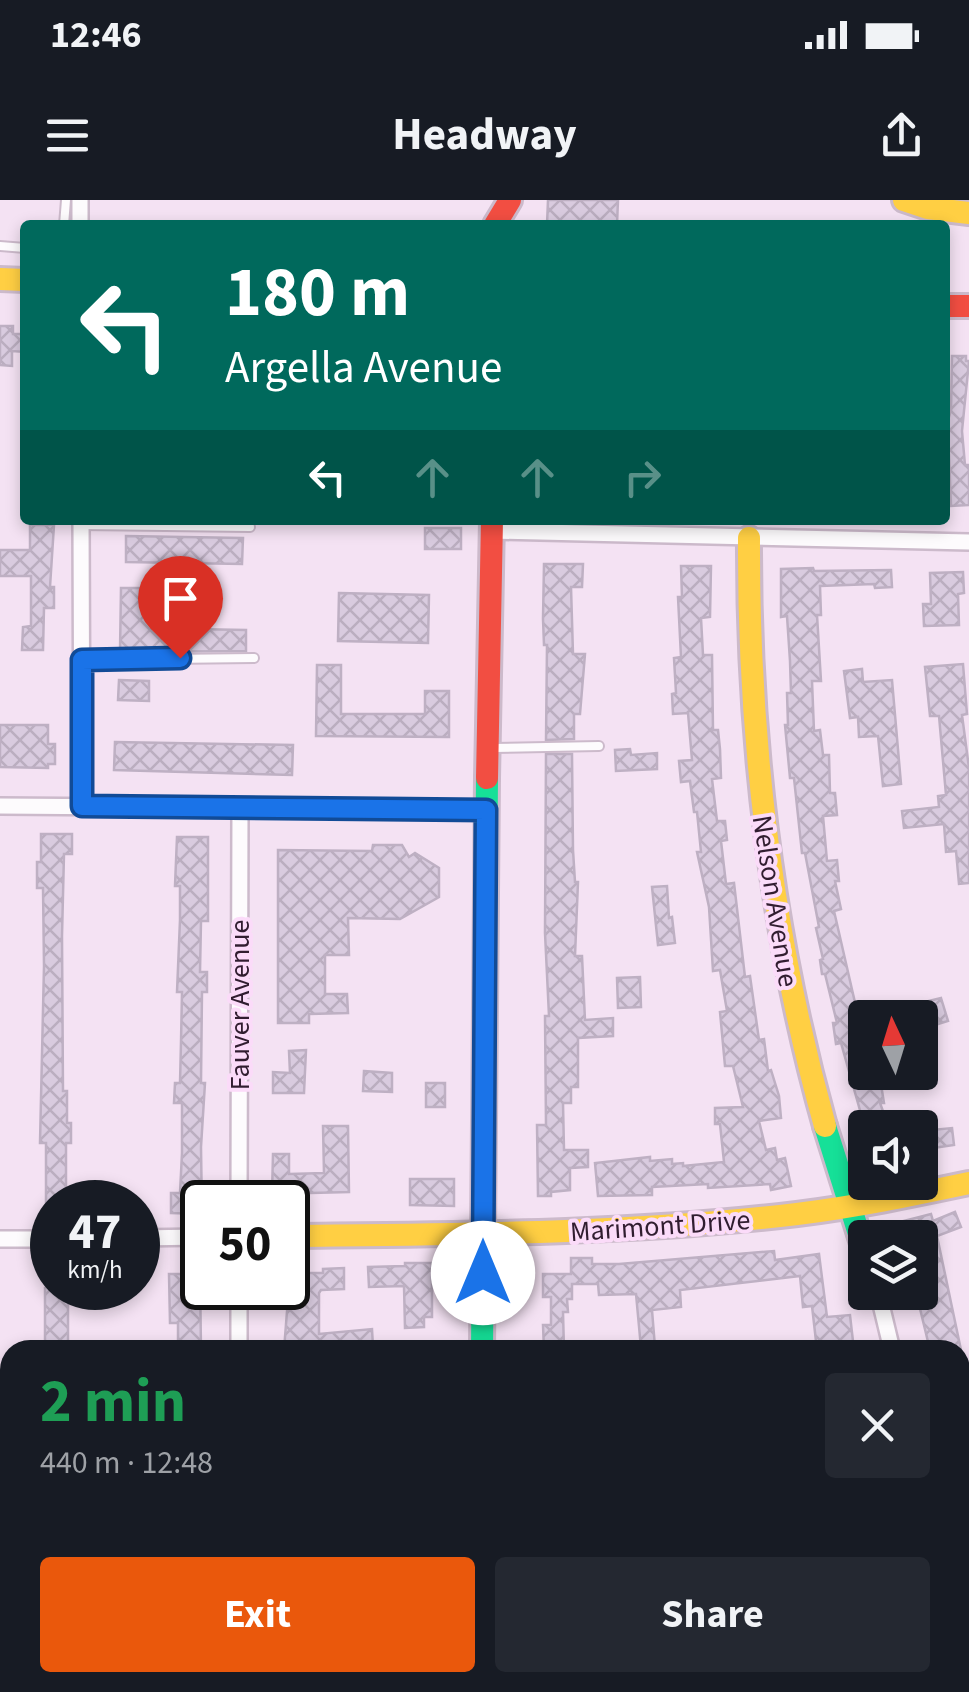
<!DOCTYPE html>
<html lang="en">
<head>
<meta charset="utf-8">
<style>
	body { margin:0; font-family:"Source Sans 3",sans-serif; background:#242831; color:#f1f3f6; height:100vh; display:flex; flex-direction:column; font-size:38px; white-space:nowrap }
	* { box-sizing:border-box; margin:0 }
	p { font-size:32px; color:#9ea1a6 }
	.icon { flex:none; width:55px; height:55px; fill:none; stroke:currentColor; stroke-width:2; stroke-linecap:round; stroke-linejoin:round }
	.map { position:relative; flex:1; overflow:hidden }
	.side { position:absolute; left:0px; top:1140px; width:970px; height:352px; display:flex; flex-direction:column; background:#171b24; border-radius:30px 30px 0 0; box-shadow:0 5px 15px #0003 }
	.side>* { flex:none }
	.top-card { position:absolute; left:20px; top:20px; width:930px; height:305px; border-radius:10px; box-shadow:0 5px 15px #0003; background:#00695c; color:#fff; overflow:hidden }
	.needle { width:65px; rotate:356deg }
	.fabs { position:absolute; left:848px; top:800px; display:grid; gap:20px }
	.fabs a { display:grid; place-items:center; width:90px; height:90px; border-radius:10px; background:#171b24; box-shadow:0 5px 15px #0003; font-size:50px }
	.speed { position:absolute; left:30px; top:980px; display:flex; gap:20px; font-size:50px; font-weight:700; text-align:center }
	.speed>* { display:grid; place-content:center; width:130px; height:130px; border-radius:50%; background:#171b24; box-shadow:0 5px 15px #0003; line-height:1 }
	.speed small { font-size:25px; font-weight:400 }
	.speed .limit { border:5px solid #111; border-radius:15px; background:#fff; color:#111 }
	.pin { position:absolute; display:grid; place-items:center; width:85px; height:85px; color:#fff; margin:-102px -42px; border-radius:50% 50% 50% 0; rotate:-45deg; box-shadow:0 0 10px #0007 }
	.pin .icon { rotate:45deg }
	.me { position:absolute; width:110px; margin:-55px; rotate:0deg; stroke-linejoin:round; filter:drop-shadow(0 0 8px #0008) }
	.turn { display:flex; align-items:center; gap:35px; height:210px; padding:0 40px; font-size:45px }
	.turn .icon { width:130px; height:130px; stroke-width:2.5 }
	.turn b { display:block; font-size:70px; line-height:85px }
	.lanes { display:flex; align-items:center; height:95px; padding:0 40px; background:#0003; justify-content:center; gap:50px; direction:ltr }
	.lanes .off { opacity:.35 }
	.round { display:grid; place-items:center; flex:none; width:105px; height:105px; border-radius:10px; background:#242831 }
	.summary { display:flex; align-items:center; justify-content:space-between; height:170px; padding:0 40px }
	h1 { font-size:60px; font-weight:700; line-height:75px; color:#1e9e55 }
	.primary-button { display:flex; gap:20px; margin-top:auto; padding:20px 40px }
	.primary-button a { flex:1; height:115px; border-radius:10px; background:#ea580c; color:#fff; font-size:40px; font-weight:700; line-height:115px; text-align:center }
	.primary-button a+a { background:#242831; color:#f1f3f6 }
	.status { display:flex; justify-content:space-between; align-items:center; height:70px; padding:0 50px; background:#171b24; direction:ltr }
	.status svg { height:28px; fill:currentColor }
	header { display:flex; justify-content:space-between; align-items:center; height:130px; padding:0 40px; background:#171b24; font-size:45px; font-weight:700 }
	.map>svg:first-child { display:block }
	.building { fill:url(#building-cross-hatch); stroke:#beb0c3; stroke-width:2.5 }
	.lines { fill:none; stroke-linecap:round; stroke-linejoin:round }
	.lane-casing { stroke:#ccbacb; stroke-width:12 }
	.street-casing { stroke:#ccbacb; stroke-width:20 }
	.fast-casing { stroke:#ccbacb; stroke-width:28 }
	.slow-casing { stroke:#ccbacb; stroke-width:28 }
	.jam-casing { stroke:#ccbacb; stroke-width:28 }
	.lane { stroke:#fdfbfd; stroke-width:8 }
	.street { stroke:#fdfbfd; stroke-width:15 }
	.fast { stroke:#16e098; stroke-width:22 }
	.slow { stroke:#ffcf43; stroke-width:22 }
	.jam { stroke:#f24e42; stroke-width:22 }
	.route-casing { stroke:#114b97; stroke-width:25 }
	.route { stroke:#1a73e8; stroke-width:18 }
	.labels { text-anchor:middle; stroke-width:8; stroke-linejoin:round; paint-order:stroke }
	.street-label { font-size:28px; fill:#311d30; stroke:#fbdbf9 }
</style>
</head>
<body>
<div class="status"><b>12:46</b><svg viewBox="0 0 49 12"><path d="M0 12V9h3v3zM5 12V6h3v6zM10 12V3h3v9zM15 12V0h3v12zM26 1h20v11H26zM47 4h2v5h-2z"/></svg></div>
<header><svg class="icon" aria-label="menu" viewBox="0 0 24 24"><path d="M4 6h16M4 12h16M4 18h16"/></svg>Headway<svg class="icon" aria-label="share" viewBox="0 0 24 24"><path d="M12 15V3M7 8l5-5 5 5M5 13v7h14v-7"/></svg></header>
<div class="map">
<svg width="969" height="1492" viewBox="0 0 969 1492">
	<defs>
		<pattern id="building-cross-hatch" width="8" height="8" patternUnits="userSpaceOnUse" patternTransform="scale(2.5)"><rect width="8" height="8" fill="#d9cbdf"/><path d="M0 0l8 8M0 8l8-8" fill="none" stroke="#bbaec0"/></pattern>
	</defs>
	<rect width="100%" height="100%" fill="#f4e2f3"/>
	<!-- building -->
	<g class="building">
		<polygon points="548,0 618,0 617,25 547,25"/>
		<polygon points="0,126 13,126 13,134 25,134 25,152 12,151 12,166 0,165"/>
		<polygon points="952,156 966,156 966,161 969,161 962,231 965,265 969,265 969,305 951,306 949,255 945,255 945,231 951,210"/>
		<polygon points="30,325 54,325 50,387 54,387 54,408 44,408 43,450 22,450 23,427 31,426 31,376 0,376 0,350 30,350"/>
		<rect x="425" y="328" width="36" height="21"/>
		<polygon points="126,336 243,338 242,364 126,362"/>
		<polygon points="544,364 583,364 582,387 571,387 573,454 585,454 580,514 574,514 574,539 546,540 547,445 544,445 543,419"/>
		<polygon points="681,366 711,366 710,417 701,418 703,455 712,455 713,530 718,530 720,549 721,578 712,579 717,621 725,621 727,640 721,641 726,684 734,683 745,777 750,776 759,840 764,839 768,871 771,870 779,896 781,918 759,921 766,950 775,948 777,960 785,958 791,986 771,990 770,984 708,988 708,984 652,987 652,995 598,996 595,963 650,957 650,961 672,959 672,964 683,963 683,966 724,962 720,924 715,924 715,908 743,907 733,866 725,866 720,812 727,811 720,770 713,771 709,707 697,652 701,652 697,612 694,612 690,581 681,582 679,561 692,560 688,513 673,514 672,494 676,493 674,458 681,457 678,397 682,397"/>
		<polygon points="813,368 814,371 891,370 892,387 875,388 874,384 820,386 821,415 817,415 821,481 812,481 814,531 820,530 823,555 829,555 830,593 835,593 837,615 823,616 827,661 837,660 839,681 835,681 841,709 834,711 859,820 864,819 865,872 879,872 884,903 880,903 889,928 865,928 841,843 836,844 833,823 837,823 825,774 822,774 820,760 823,759 816,728 819,727 805,653 802,653 794,578 790,578 785,525 788,525 787,493 791,493 790,461 787,416 781,417 781,369"/>
		<polygon points="963,372 964,393 958,394 959,425 924,426 923,404 931,404 930,373"/>
		<polygon points="121,388 189,388 191,429 246,430 246,451 120,452"/>
		<polygon points="339,393 429,395 428,443 338,441"/>
		<polygon points="963,464 967,514 962,515 969,568 969,683 959,684 956,651 946,652 944,624 904,628 902,611 939,607 938,596 946,595 939,516 930,516 925,467"/>
		<polygon points="317,465 341,465 341,514 425,514 425,491 449,491 449,537 316,536"/>
		<polygon points="862,469 863,482 892,480 901,584 883,586 878,536 859,537 858,517 850,518 844,471"/>
		<polygon points="119,480 149,481 149,501 118,500"/>
		<polygon points="0,525 48,525 48,544 55,544 55,564 48,564 48,568 0,567"/>
		<polygon points="115,542 293,545 292,575 114,570"/>
		<polygon points="630,549 631,555 657,553 657,569 616,571 615,550"/>
		<polygon points="546,554 572,554 573,650 575,682 578,682 575,756 582,756 585,820 613,818 613,836 578,838 578,887 571,887 571,903 563,903 564,950 588,950 588,967 570,968 570,990 551,992 551,996 538,996 537,925 546,925 545,816 549,816 545,733"/>
		<polygon points="41,634 72,634 72,654 64,654 62,736 63,891 67,891 67,923 71,923 71,943 66,943 66,1002 46,1002 46,943 40,943 44,766 43,688 37,688 37,662 41,662"/>
		<polygon points="177,637 208,637 208,721 201,721 200,772 207,772 207,792 202,792 201,883 205,883 201,947 202,1014 171,1013 171,993 180,993 182,953 182,903 174,903 175,883 180,883 181,842 182,792 177,792 180,720 180,686 175,686"/>
		<polygon points="373,645 402,645 409,657 415,653 439,668 439,697 400,719 348,718 349,755 325,755 325,794 347,794 348,813 309,814 309,823 278,823 278,650 372,651"/>
		<polygon points="667,686 669,718 672,717 675,743 658,745 652,687"/>
		<polygon points="640,777 641,807 618,808 617,778"/>
		<polygon points="941,798 948,821 932,826 925,802"/>
		<polygon points="920,842 926,842 934,880 920,883"/>
		<polygon points="306,850 304,893 273,893 273,872 290,873 289,851"/>
		<polygon points="364,871 392,873 392,892 363,891"/>
		<rect x="426" y="883" width="19" height="24"/>
		<polygon points="323,926 348,926 349,992 272,994 273,954 289,954 289,974 324,973"/>
		<polygon points="952,928 954,945 933,948 931,930"/>
		<polygon points="410,979 454,979 454,1006 410,1005"/>
		<polygon points="955,1012 961,1027 937,1036 961,1150 930,1150 916,1092 920,1092 920,1038 908,1038 904,1021 931,1014 933,1021"/>
		<polygon points="774,1051 775,1060 819,1054 827,1117 850,1115 854,1150 817,1150 812,1106 803,1107 800,1076 680,1090 681,1107 652,1110 655,1147 641,1148 636,1094 599,1095 598,1084 572,1084 572,1099 567,1099 568,1112 563,1112 564,1150 544,1150 543,1125 551,1125 551,1097 543,1097 543,1074 571,1074 571,1058 592,1058 592,1064 619,1064"/>
		<polygon points="405,1063 432,1063 432,1117 424,1117 424,1127 405,1128 404,1086 369,1087 368,1067 405,1066"/>
		<polygon points="344,1068 344,1089 321,1090 319,1093 319,1134 372,1129 373,1147 349,1150 284,1150 290,1073 323,1073 323,1069"/>
		<polygon points="169,1074 200,1074 201,1150 178,1150 178,1123 170,1123"/>
		<rect x="45" y="1088" width="23" height="62"/>
	</g>
	<g class="lines">
		<!-- lane casing -->
		<g class="lane-casing">
			<g id="lane">
				<polyline points="64,25 66,0"/>
				<polyline points="0,46 25,48"/>
				<polyline points="81,325 250,327"/>
				<polyline points="82,460 254,458"/>
				<polyline points="493,548 599,546"/>
			</g>
		</g>
		<!-- street casing -->
		<g class="street-casing">
			<g id="street">
				<polyline points="80,25 80,0"/>
				<polyline points="81,320 82,606"/>
				<polyline points="492,331 969,342"/>
				<polyline points="0,606 486,610"/>
				<polyline points="239,1002 240,608"/>
				<polyline points="138,1038 202,1037"/>
				<polyline points="0,1039 52,1039"/>
				<polyline points="878,1092 892,1150"/>
				<polyline points="239,1150 239,1088"/>
				<polyline points="960,1326 969,1326"/>
				<polyline points="238,1492 238,1482"/>
			</g>
		</g>
		<!-- fast casing -->
		<g class="fast-casing">
			<g id="fast">
				<polyline points="825,926 865,1053"/>
				<polyline points="482,1150 487,578"/>
			</g>
		</g>
		<!-- slow casing -->
		<g class="slow-casing">
			<g id="slow">
				<polyline points="904,0 928,8 969,13"/>
				<polyline points="0,79 25,80"/>
				<path d="M749,338C748,538 771,733 825,926"/>
				<path d="M288,1036C458,1034 628,1034 797,1014C855,1007 912,995 969,983"/>
				<polyline points="481,1482 481,1492"/>
			</g>
		</g>
		<!-- jam casing -->
		<g class="jam-casing">
			<g id="jam">
				<polyline points="495,25 510,0"/>
				<polyline points="945,106 969,106"/>
				<polyline points="487,578 492,320"/>
			</g>
		</g>
		<!-- lane -->
		<use href="#lane" class="lane"/>
		<!-- street -->
		<use href="#street" class="street"/>
		<!-- fast -->
		<use href="#fast" class="fast"/>
		<!-- slow -->
		<use href="#slow" class="slow"/>
		<!-- jam -->
		<use href="#jam" class="jam"/>
	</g>
	<g class="lines">
		<!-- route casing -->
		<g class="route-casing">
			<polyline id="route" points="180,458 82,460 82,606 486,610 483,1073"/>
		</g>
		<!-- route -->
		<use href="#route" class="route"/>
	</g>
	<g class="labels">
		<!-- street labels -->
		<g class="street-label">
			<text transform="translate(776 701) rotate(81)" y="10">Nelson Avenue</text>
			<text transform="translate(239 805) rotate(-90)" y="10">Fauver Avenue</text>
			<text transform="translate(660 1025) rotate(-4)" y="10">Marimont Drive</text>
		</g>
	</g>
</svg>
<div class="fabs">
<a><svg class="needle" viewBox="-14 -14 28 28"><path d="M0-13l5 13h-10z" fill="#e53935"/><path d="M0 13l5-13h-10z" fill="#9ea1a6"/></svg></a>
<a><svg class="icon" aria-label="sound" viewBox="0 0 24 24"><path d="M4 9h4l5-4v14l-5-4H4zM17 9q2 3 0 6"/></svg></a>
<a><svg class="icon" aria-label="layers" viewBox="0 0 24 24"><path d="M12 4l9 5-9 5-9-5zM3 14l9 5 9-5"/></svg></a>
</div>
<div class="speed"><div>47<small>km/h</small></div><div class="limit">50</div></div>
<div class="pin" style="left:180px;top:458px;background:#d93025"><svg class="icon" aria-label="arrive" viewBox="0 0 24 24"><path d="M6 21V4h12l-3 4 3 4H6"/></svg></div>
<svg class="me" style="left:483px;top:1073px" viewBox="-20 -20 40 40"><circle r="19" fill="#fff"/><path d="M0-13L10 11 0 6-10 11z" fill="#1a73e8"/></svg>
<div class="top-card">
<div class="turn"><svg class="icon" aria-label="left" viewBox="0 0 24 24"><path d="M17 20v-9H6M10 6l-5 5 5 5"/></svg><div><b>180 m</b>Argella Avenue</div></div>
<div class="lanes"><svg class="icon" aria-label="left" viewBox="0 0 24 24"><path d="M17 20v-9H6M10 6l-5 5 5 5"/></svg><svg class="icon off" aria-label="ahead" viewBox="0 0 24 24"><path d="M12 20V5M6 11l6-6 6 6"/></svg><svg class="icon off" aria-label="ahead" viewBox="0 0 24 24"><path d="M12 20V5M6 11l6-6 6 6"/></svg><svg class="icon off" aria-label="right" viewBox="0 0 24 24"><path d="M7 20v-9h11M14 6l5 5-5 5"/></svg></div>
</div>
<section class="side">
<div class="summary"><div><h1>2 min</h1><p>440 m · 12:48</p></div><a class="round"><svg class="icon" aria-label="close" viewBox="0 0 24 24"><path d="M6 6l12 12M18 6L6 18"/></svg></a></div>
<div class="primary-button"><a>Exit</a><a>Share</a></div>
</section>
</div>
</body>
</html>
